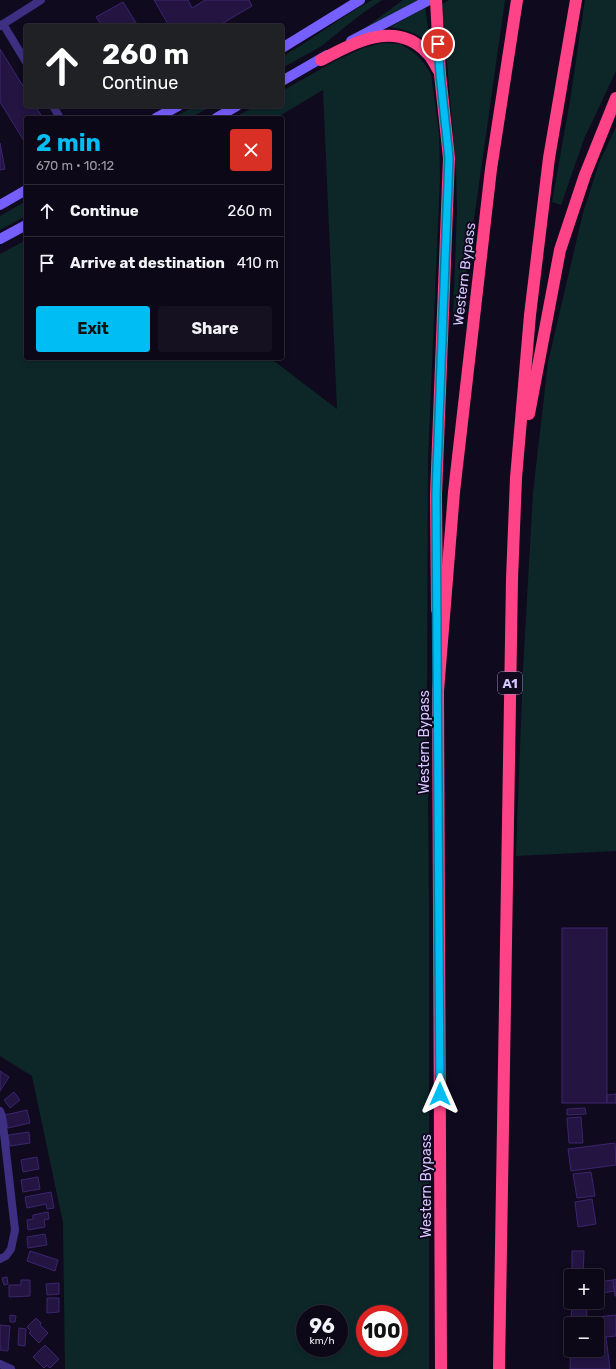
<!DOCTYPE html>
<html lang="en">
<head>
<meta charset="utf-8">
<style>
	body { margin:0; font-family:Rubik,sans-serif; background:#151120; color:#f1f3f6; height:100vh; display:flex; flex-direction:column; font-size:15px; white-space:nowrap }
	* { box-sizing:border-box; margin:0 }
	p { font-size:13px; color:#9a9aa1 }
	.icon { flex:none; width:22px; height:22px; fill:none; stroke:currentColor; stroke-width:2; stroke-linecap:round; stroke-linejoin:round }
	.map { position:relative; flex:1; overflow:hidden }
	.panel { position:absolute; left:24px; top:116px; width:260px; height:244px; display:flex; flex-direction:column; background:#0c0817; border-radius:4px; box-shadow:0 2px 6px #0003,0 0 0 1px #2c2936 }
	.panel>* { flex:none }
	.hud { position:absolute; left:24px; top:24px; width:260px; height:84px; border-radius:4px; box-shadow:0 2px 6px #0003,0 0 0 1px #2c2936; background:#202124; color:#fff; overflow:hidden }
	.controls { position:absolute; left:564px; top:1269px; display:grid; gap:8px }
	.controls a { display:grid; place-items:center; width:40px; height:40px; border-radius:4px; background:#0c0817; box-shadow:0 2px 6px #0003,0 0 0 1px #2c2936; font-size:20px }
	.speed { position:absolute; left:296px; top:1305px; display:flex; gap:8px; font-size:20px; font-weight:700; text-align:center }
	.speed>* { display:grid; place-content:center; width:52px; height:52px; border-radius:50%; background:#0c0817; box-shadow:0 2px 6px #0003,0 0 0 1px #2c2936; line-height:1 }
	.speed small { font-size:10px; font-weight:400 }
	.speed .limit { border:6px solid #d22; background:#fff; color:#111 }
	.pin { position:absolute; display:grid; place-items:center; width:34px; height:34px; color:#fff; margin:-17px; border:2px solid #fff; border-radius:50%; box-shadow:0 1px 4px #0007 }
	.me { position:absolute; width:44px; margin:-22px; rotate:0deg; stroke-linejoin:round; filter:drop-shadow(0 0 3px #0008) }
	.turn { display:flex; align-items:center; gap:14px; height:84px; padding:0 12px; font-size:18px }
	.turn .icon { width:52px; height:52px; stroke-width:2.5 }
	.turn b { display:block; font-size:28px; line-height:34px }
	.round { display:grid; place-items:center; flex:none; width:42px; height:42px; border-radius:4px; background:#151120 }
	.summary { display:flex; align-items:center; justify-content:space-between; height:68px; padding:0 12px }
	h1 { font-size:24px; font-weight:700; line-height:30px; color:#00bdf3 }
	.cta { display:flex; gap:8px; margin-top:auto; padding:8px 12px }
	.cta a { flex:1; height:46px; border-radius:4px; background:#00bdf3; color:#111; font-size:16px; font-weight:700; line-height:46px; text-align:center }
	.cta a+a { background:#151120; color:#f1f3f6 }
	ul { padding:0; list-style:none }
	li { display:flex; align-items:center; gap:12px; height:52px; padding:0 12px; border-top:1px solid #2c2936 }
	li div { flex:1 }
	li b { display:block; font-size:15px }
	li em { font-style:normal }
	.map>svg:first-child { display:block }
	.green { fill:#0d2729; fill-rule:evenodd }
	.building { fill:#231442; stroke:#3c2470 }
	.lines { fill:none; stroke-linecap:round; stroke-linejoin:round }
	.minor { stroke:#3d3083; stroke-width:8 }
	.secondary { stroke:#765fff; stroke-width:10 }
	.motorway { stroke:#ff4386; stroke-width:12 }
	.route-casing { stroke:#007b9e; stroke-width:10 }
	.route { stroke:#00bdf3; stroke-width:7 }
	.labels { text-anchor:middle; stroke-width:4; stroke-linejoin:round; paint-order:stroke }
	.shield { fill:#100a1f; stroke:#9a8fbc; stroke-width:1 }
	.shield-label { font-size:13px; font-weight:bold; fill:#d5c8ff }
	.street-label { font-size:14px; fill:#d5c8ff; stroke:#100a1f }
</style>
</head>
<body>
<div class="map">
<svg width="616" height="1369" viewBox="0 0 616 1369">
	<rect width="100%" height="100%" fill="#100a1f"/>
	<!-- green -->
	<g class="green">
		<path d="M372,0H382L360,15L320,47L282,68V57C313,39 341,17 372,0Z"/>
		<polygon points="403,0 419,0 364,30 365,28"/>
		<polygon points="449,0 505,0 459,325 454,324 453,318 457,210 456,167 442,4"/>
		<polygon points="585,0 616,0 616,71 584,139 561,205 552,202 570,101"/>
		<path d="M425,7L431,48C420,33 408,30 390,27Z"/>
		<path d="M383,43L400,44L415,53L424,63L431,74L439,133L440,178L428,457L427,693L429,902V1369H65L63,1223L32,1076L0,1056V254L26,240V358H270L337,409L323,90L276,118H234L255,106H282V91L335,61L363,48ZM305,1314H339V1348H305ZM365,1314H399V1348H365Z"/>
		<polygon points="195,106 212,106 190,118 173,118"/>
		<polygon points="616,127 616,851 516,856 523,670 533,493 548,362 583,213 599,163"/>
		<polygon points="26,201 26,216 0,230 0,216"/>
	</g>
	<!-- building -->
	<g class="building">
		<polygon points="154,0 188,0 192,8 205,0 249,0 252,6 218,26 169,26"/>
		<polygon points="123,2 138,26 102,26 96,17"/>
		<polygon points="0,49 26,91 26,106 35,106 43,118 26,118 26,140 24,141 0,102"/>
		<polygon points="0,143 5,169 0,170"/>
		<rect x="562" y="928" width="45" height="175"/>
		<polygon points="0,1071 9,1077 0,1091"/>
		<polygon points="14,1092 20,1100 10,1108 4,1100"/>
		<polygon points="616,1094 616,1103 607,1103 607,1095"/>
		<polygon points="585,1108 586,1114 567,1115 567,1109"/>
		<polygon points="27,1110 30,1123 8,1128 5,1115"/>
		<polygon points="581,1117 583,1143 569,1143 567,1118"/>
		<polygon points="29,1132 30,1143 10,1146 8,1135"/>
		<polygon points="615,1143 616,1165 571,1171 568,1149"/>
		<polygon points="37,1157 39,1169 23,1172 21,1160"/>
		<polygon points="591,1172 595,1196 577,1198 573,1174"/>
		<polygon points="38,1177 40,1189 23,1192 21,1180"/>
		<polygon points="51,1192 54,1208 47,1209 46,1204 27,1208 25,1197"/>
		<polygon points="592,1199 596,1224 578,1227 575,1202"/>
		<polygon points="48,1212 49,1219 44,1220 45,1227 28,1230 27,1220 33,1219 33,1215"/>
		<polygon points="45,1234 47,1245 28,1248 27,1237"/>
		<polygon points="30,1251 58,1260 55,1271 27,1261"/>
		<polygon points="572,1251 584,1251 583,1276 572,1276"/>
		<polygon points="7,1277 8,1284 4,1285 2,1278"/>
		<polygon points="616,1279 616,1296 615,1296 613,1280"/>
		<polygon points="21,1280 30,1280 30,1296 9,1297 9,1285 21,1285"/>
		<polygon points="613,1280 614,1291 597,1294 597,1282"/>
		<polygon points="59,1283 59,1294 47,1295 46,1284"/>
		<polygon points="47,1298 59,1298 59,1312 47,1313"/>
		<polygon points="572,1302 586,1302 587,1318 571,1320"/>
		<polygon points="10,1315 16,1316 15,1322 10,1322"/>
		<polygon points="616,1315 616,1336 597,1338 597,1324 571,1324 571,1320"/>
		<polygon points="36,1318 41,1323 40,1325 48,1333 39,1343 29,1333 31,1331 27,1327"/>
		<polygon points="0,1325 10,1326 8,1351 0,1350"/>
		<polygon points="19,1328 26,1329 25,1346 18,1345"/>
		<polygon points="606,1337 610,1369 570,1369 571,1342 571,1350 597,1350 597,1338"/>
		<polygon points="45,1345 59,1359 50,1368 47,1365 44,1368 33,1357"/>
	</g>
	<g class="lines">
		<!-- minor -->
		<g class="minor">
			<polyline points="3,24 26,62"/>
			<polyline points="0,26 41,0"/>
			<polyline points="53,106 60,118"/>
			<polyline points="0,1111 2,1116 15,1230 11,1249 6,1256 0,1259"/>
			<polyline points="0,1364 11,1369"/>
		</g>
		<!-- secondary -->
		<g class="secondary">
			<polyline points="351,41 429,0"/>
			<polyline points="282,48 360,0"/>
			<polyline points="282,81 327,55"/>
			<polyline points="156,118 178,106"/>
			<polyline points="216,118 237,106"/>
			<polyline points="0,205 26,190"/>
			<polyline points="0,239 26,225"/>
		</g>
		<!-- motorway -->
		<g class="motorway">
			<polyline points="436,0 440,74 449,158 436,495 437,610"/>
			<path d="M321,60C353,43 396,19 427,53C432,57 435,65 439,71"/>
			<polyline points="529,414 560,250 585,175 616,98"/>
			<polyline points="441,1369 438,691 454,492 491,169 517,0"/>
			<polyline points="499,1369 512,579 516,478 530,315 549,158 576,0"/>
		</g>
	</g>
	<g class="lines">
		<!-- route casing -->
		<g class="route-casing">
			<polyline id="route" points="438,44 440,74 449,158 436,495 440,1094"/>
		</g>
		<!-- route -->
		<use href="#route" class="route"/>
	</g>
	<g class="labels">
		<!-- shield labels -->
		<rect class="shield" x="498" y="672" width="24" height="22" rx="3"/>
		<g class="shield-label">
			<text x="510" y="688">A1</text>
		</g>
		<!-- street labels -->
		<g class="street-label">
			<text transform="translate(464 274) rotate(-83)" y="5">Western Bypass</text>
			<text transform="translate(424 742) rotate(-90)" y="5">Western Bypass</text>
			<text transform="translate(426 1186) rotate(-90)" y="5">Western Bypass</text>
		</g>
	</g>
</svg>
<div class="controls">
<a>+</a>
<a>−</a>
</div>
<div class="speed"><div>96<small>km/h</small></div><div class="limit">100</div></div>
<div class="pin" style="left:438px;top:44px;background:#d93025"><svg class="icon" aria-label="arrive" viewBox="0 0 24 24"><path d="M6 21V4h12l-3 4 3 4H6"/></svg></div>
<svg class="me" style="left:440px;top:1094px" viewBox="-20 -20 40 40"><path d="M0-17L14 15 0 8-14 15z" fill="#00bdf3" stroke="#fff" stroke-width="4"/></svg>
<div class="hud">
<div class="turn"><svg class="icon" aria-label="ahead" viewBox="0 0 24 24"><path d="M12 20V5M6 11l6-6 6 6"/></svg><div><b>260 m</b>Continue</div></div>
</div>
<section class="panel">
<div class="summary"><div><h1>2 min</h1><p>670 m · 10:12</p></div><a class="round" style="background:#d93025;color:#fff"><svg class="icon" aria-label="close" viewBox="0 0 24 24"><path d="M6 6l12 12M18 6L6 18"/></svg></a></div>
<ul>
<li><svg class="icon" aria-label="ahead" viewBox="0 0 24 24"><path d="M12 20V5M6 11l6-6 6 6"/></svg><div><b>Continue</b></div><em>260 m</em></li>
<li><svg class="icon" aria-label="arrive" viewBox="0 0 24 24"><path d="M6 21V4h12l-3 4 3 4H6"/></svg><div><b>Arrive at destination</b></div><em>410 m</em></li>
</ul>
<div class="cta"><a>Exit</a><a>Share</a></div>
</section>
</div>
</body>
</html>
